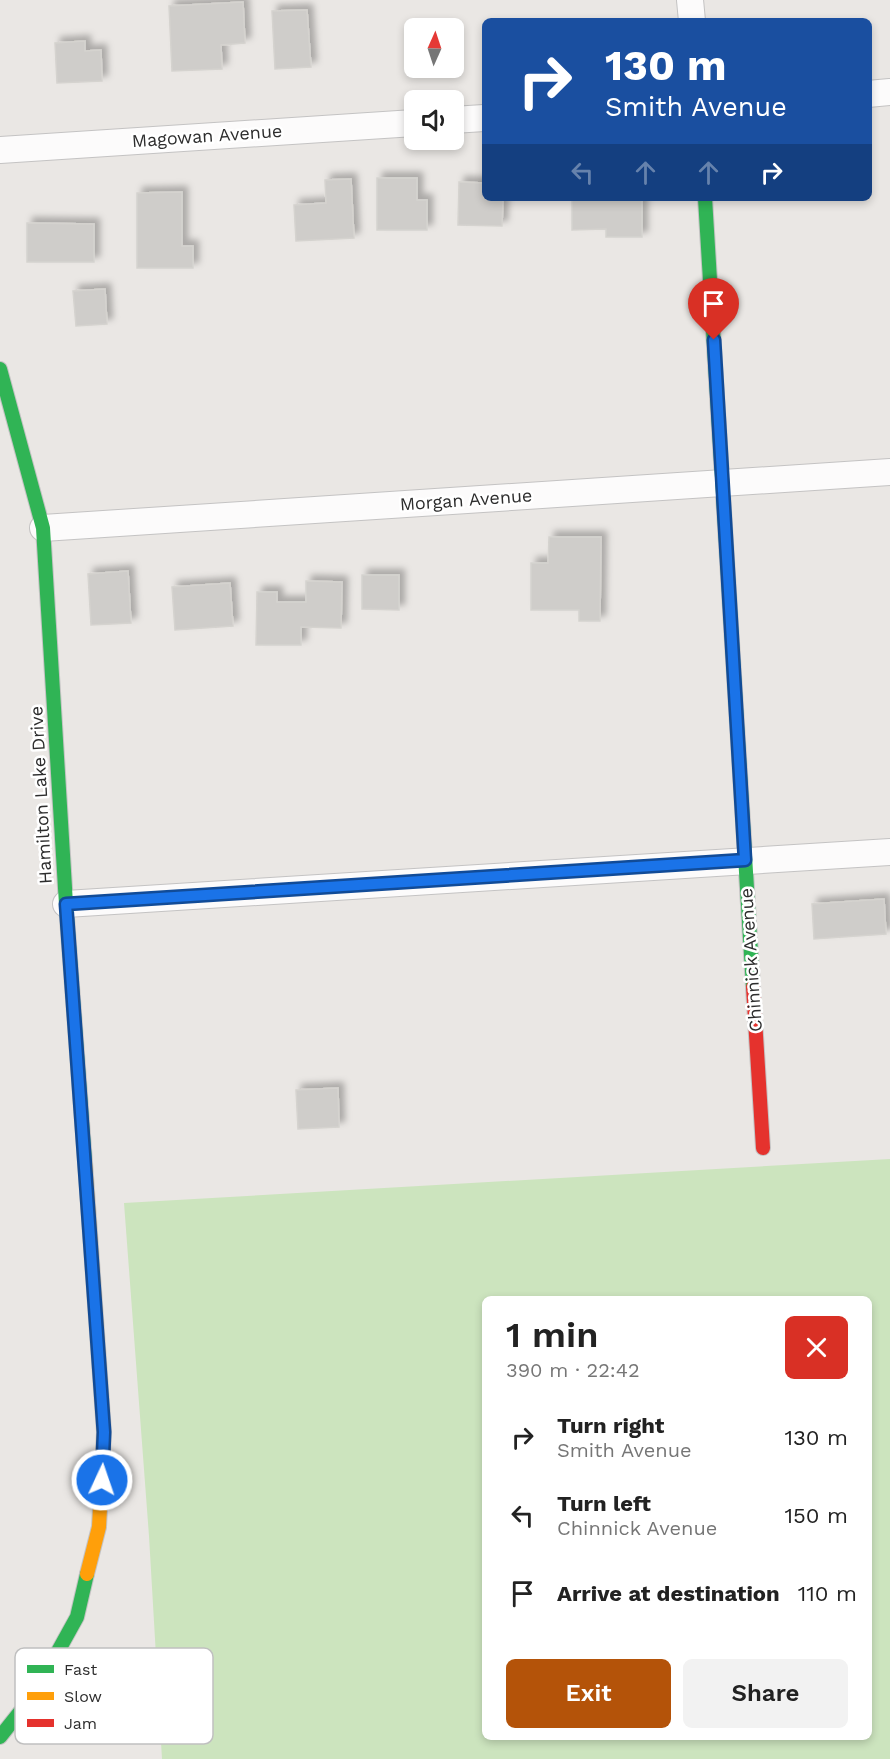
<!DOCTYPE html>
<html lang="en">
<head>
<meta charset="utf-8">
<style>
	body { margin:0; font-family:"Work Sans",sans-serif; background:#f2f2f2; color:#222; height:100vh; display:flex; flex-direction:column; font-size:22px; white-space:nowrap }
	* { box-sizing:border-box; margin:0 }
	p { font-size:20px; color:#767676 }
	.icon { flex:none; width:33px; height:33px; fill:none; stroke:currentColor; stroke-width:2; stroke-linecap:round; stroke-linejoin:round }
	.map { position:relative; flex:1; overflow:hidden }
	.drawer { position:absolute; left:482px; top:1296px; width:390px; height:444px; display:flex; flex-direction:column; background:#fff; border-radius:9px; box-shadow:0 3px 9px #0003 }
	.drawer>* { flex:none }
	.top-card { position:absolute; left:482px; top:18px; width:390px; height:183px; border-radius:9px; box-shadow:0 3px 9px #0003; background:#1a4fa0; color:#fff; overflow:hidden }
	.needle { width:39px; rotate:3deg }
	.fabs { position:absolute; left:404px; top:18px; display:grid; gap:12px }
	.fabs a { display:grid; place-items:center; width:60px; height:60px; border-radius:9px; background:#fff; box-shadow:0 3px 9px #0003; font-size:30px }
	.pin { position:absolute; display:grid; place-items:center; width:51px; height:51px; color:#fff; margin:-62px -26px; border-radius:50% 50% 50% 0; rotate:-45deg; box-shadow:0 0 6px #0007 }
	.pin .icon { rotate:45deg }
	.me { position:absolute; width:66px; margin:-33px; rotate:3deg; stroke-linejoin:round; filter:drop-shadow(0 0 4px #0008) }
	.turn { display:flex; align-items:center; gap:21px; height:126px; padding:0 24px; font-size:27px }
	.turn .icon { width:78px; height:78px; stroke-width:2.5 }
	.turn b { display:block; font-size:42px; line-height:51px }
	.lanes { display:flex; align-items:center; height:57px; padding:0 24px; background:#0003; justify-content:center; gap:30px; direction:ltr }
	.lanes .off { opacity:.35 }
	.round { display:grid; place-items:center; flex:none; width:63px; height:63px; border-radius:9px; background:#f2f2f2 }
	.overview { display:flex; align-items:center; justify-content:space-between; height:102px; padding:0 24px }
	h1 { font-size:36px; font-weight:600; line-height:45px }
	.button { display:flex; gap:12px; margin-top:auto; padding:12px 24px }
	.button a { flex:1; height:69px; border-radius:9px; background:#b45309; color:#fff; font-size:24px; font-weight:600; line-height:69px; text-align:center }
	.button a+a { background:#f2f2f2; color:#222 }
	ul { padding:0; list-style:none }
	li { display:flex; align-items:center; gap:18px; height:78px; padding:0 24px }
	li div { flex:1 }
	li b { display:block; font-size:22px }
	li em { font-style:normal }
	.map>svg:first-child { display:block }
	.green { fill:#cce4be; fill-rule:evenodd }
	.building { fill:#cfcdca; stroke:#d5d3cf; stroke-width:1.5; filter:url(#shadow) }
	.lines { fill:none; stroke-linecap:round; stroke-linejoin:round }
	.street-casing { stroke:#c4c3c3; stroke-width:28 }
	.fast-casing { stroke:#c4c3c3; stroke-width:16 }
	.slow-casing { stroke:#c4c3c3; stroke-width:16 }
	.jam-casing { stroke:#c4c3c3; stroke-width:16 }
	.street { stroke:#fcfbfb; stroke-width:26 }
	.fast { stroke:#30b455; stroke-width:14 }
	.slow { stroke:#ff9f0a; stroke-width:14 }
	.jam { stroke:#e5322d; stroke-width:14 }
	.route-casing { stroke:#114b97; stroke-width:15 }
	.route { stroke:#1a73e8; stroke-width:10 }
	.labels { text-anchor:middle; stroke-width:5; stroke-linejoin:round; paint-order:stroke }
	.street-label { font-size:18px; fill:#2d2d2d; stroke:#fff }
	.key { fill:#fff; stroke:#c0c0c0; stroke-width:1.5 }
	.key-label { font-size:16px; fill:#2d2d2d }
</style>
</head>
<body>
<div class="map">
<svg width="890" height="1759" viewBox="0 0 890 1759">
	<defs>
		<filter id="shadow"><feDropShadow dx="5.5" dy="-5.5" stdDeviation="3" flood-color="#0004"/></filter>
	</defs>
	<rect width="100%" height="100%" fill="#eae7e4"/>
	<!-- green -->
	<path class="green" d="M890,1159V1759H162L149,1536L124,1203ZM484,1299H868V1737H484Z"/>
	<!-- building -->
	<g class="building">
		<polygon points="243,2 245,43 221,45 222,69 172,71 169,6"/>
		<polygon points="307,10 311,67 275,69 272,11"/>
		<polygon points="85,41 85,51 101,50 102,81 57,83 55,43"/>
		<polygon points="377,178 417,178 417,200 427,200 427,230 377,230"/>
		<polygon points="351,179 354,238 296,241 294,205 326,203 325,180"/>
		<polygon points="459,182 484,183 484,198 503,198 502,226 458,225"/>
		<polygon points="182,192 182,246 193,246 193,268 137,268 137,193"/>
		<polygon points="572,198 642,198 642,237 606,237 606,229 572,230"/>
		<polygon points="27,223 94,224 94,262 27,262"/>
		<polygon points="105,289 107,324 76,326 73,291"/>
		<polygon points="549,537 601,537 600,621 579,621 579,610 531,610 531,563 548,563"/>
		<polygon points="128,571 131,623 91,625 88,574"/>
		<polygon points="362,575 399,575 399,610 362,609"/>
		<polygon points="306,581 342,582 341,628 301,627 301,645 256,645 257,592 277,592 277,602 306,602"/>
		<polygon points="230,583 233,626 175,630 172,587"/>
		<polygon points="884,899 886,934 814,939 812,904"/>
		<polygon points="338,1088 339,1127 298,1129 296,1090"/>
	</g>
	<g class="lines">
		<!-- street casing -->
		<g class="street-casing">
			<g id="street">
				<polyline points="690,0 692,21"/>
				<polyline points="868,94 890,92"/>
				<polyline points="453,120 484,118"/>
				<polyline points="0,150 414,123"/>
				<polyline points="43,528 890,472"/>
				<polyline points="66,904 890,852"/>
			</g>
		</g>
		<!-- fast casing -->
		<g class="fast-casing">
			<g id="fast">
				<polyline points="705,198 753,987"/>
				<polyline points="0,369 43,528 66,904 85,1162"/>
				<polyline points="0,1737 35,1693 77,1617 87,1574"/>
			</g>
		</g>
		<!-- slow casing -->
		<g class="slow-casing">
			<polyline id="slow" points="85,1162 104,1432 99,1527 87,1574"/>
		</g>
		<!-- jam casing -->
		<g class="jam-casing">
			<polyline id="jam" points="753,987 763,1148"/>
		</g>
		<!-- street -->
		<use href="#street" class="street"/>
		<!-- fast -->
		<use href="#fast" class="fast"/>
		<!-- slow -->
		<use href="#slow" class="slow"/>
		<!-- jam -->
		<use href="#jam" class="jam"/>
	</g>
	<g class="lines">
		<!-- route casing -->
		<g class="route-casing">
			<polyline id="route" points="102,1480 104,1432 66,904 745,860 714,340"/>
		</g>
		<!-- route -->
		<use href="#route" class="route"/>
	</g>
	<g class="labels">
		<!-- street labels -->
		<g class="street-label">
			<text transform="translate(207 136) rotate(-4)" y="6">Magowan Avenue</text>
			<text transform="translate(466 500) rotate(-4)" y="6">Morgan Avenue</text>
			<text transform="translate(41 795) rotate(-93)" y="6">Hamilton Lake Drive</text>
			<text transform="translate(751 960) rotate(-94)" y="6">Chinnick Avenue</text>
		</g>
	</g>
	<!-- legend -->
	<rect x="15" y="1648" width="198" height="96" rx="9" class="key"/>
	<rect x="27" y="1665" width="27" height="8" fill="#30b455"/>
	<rect x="27" y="1692" width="27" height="8" fill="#ff9f0a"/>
	<rect x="27" y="1719" width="27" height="8" fill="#e5322d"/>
	<g class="key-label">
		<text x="64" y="1675">Fast</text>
		<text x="64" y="1702">Slow</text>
		<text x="64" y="1729">Jam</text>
	</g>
</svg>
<div class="fabs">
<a><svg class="needle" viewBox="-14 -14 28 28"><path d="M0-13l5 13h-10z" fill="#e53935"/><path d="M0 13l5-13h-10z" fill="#767676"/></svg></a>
<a><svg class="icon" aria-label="sound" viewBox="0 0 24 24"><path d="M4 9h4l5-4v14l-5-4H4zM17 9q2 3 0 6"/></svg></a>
</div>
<div class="pin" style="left:714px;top:340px;background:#d93025"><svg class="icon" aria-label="arrive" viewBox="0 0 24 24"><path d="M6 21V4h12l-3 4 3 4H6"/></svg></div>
<svg class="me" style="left:102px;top:1480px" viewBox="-20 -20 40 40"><circle r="17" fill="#1a73e8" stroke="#fff" stroke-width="3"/><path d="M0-11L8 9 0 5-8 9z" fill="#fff"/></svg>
<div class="top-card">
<div class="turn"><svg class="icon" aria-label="right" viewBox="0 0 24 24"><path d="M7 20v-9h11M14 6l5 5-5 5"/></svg><div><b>130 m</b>Smith Avenue</div></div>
<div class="lanes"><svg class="icon off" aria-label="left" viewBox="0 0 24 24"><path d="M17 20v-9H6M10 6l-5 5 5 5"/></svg><svg class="icon off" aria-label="ahead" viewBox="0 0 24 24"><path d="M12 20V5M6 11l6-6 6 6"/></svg><svg class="icon off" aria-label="ahead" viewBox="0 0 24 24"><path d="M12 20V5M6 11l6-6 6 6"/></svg><svg class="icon" aria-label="right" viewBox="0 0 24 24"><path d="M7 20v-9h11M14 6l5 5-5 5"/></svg></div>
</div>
<section class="drawer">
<div class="overview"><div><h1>1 min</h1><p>390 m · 22:42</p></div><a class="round" style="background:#d93025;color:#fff"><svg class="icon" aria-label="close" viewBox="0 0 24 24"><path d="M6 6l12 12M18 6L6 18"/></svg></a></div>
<ul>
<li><svg class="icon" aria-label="right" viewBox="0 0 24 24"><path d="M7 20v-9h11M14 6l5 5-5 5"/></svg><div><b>Turn right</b><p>Smith Avenue</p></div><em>130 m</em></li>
<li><svg class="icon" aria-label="left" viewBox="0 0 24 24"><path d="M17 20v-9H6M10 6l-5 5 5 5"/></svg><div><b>Turn left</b><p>Chinnick Avenue</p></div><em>150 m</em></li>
<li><svg class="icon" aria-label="arrive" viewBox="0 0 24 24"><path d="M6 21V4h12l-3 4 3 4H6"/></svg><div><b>Arrive at destination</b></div><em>110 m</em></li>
</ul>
<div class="button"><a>Exit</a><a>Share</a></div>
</section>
</div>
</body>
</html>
